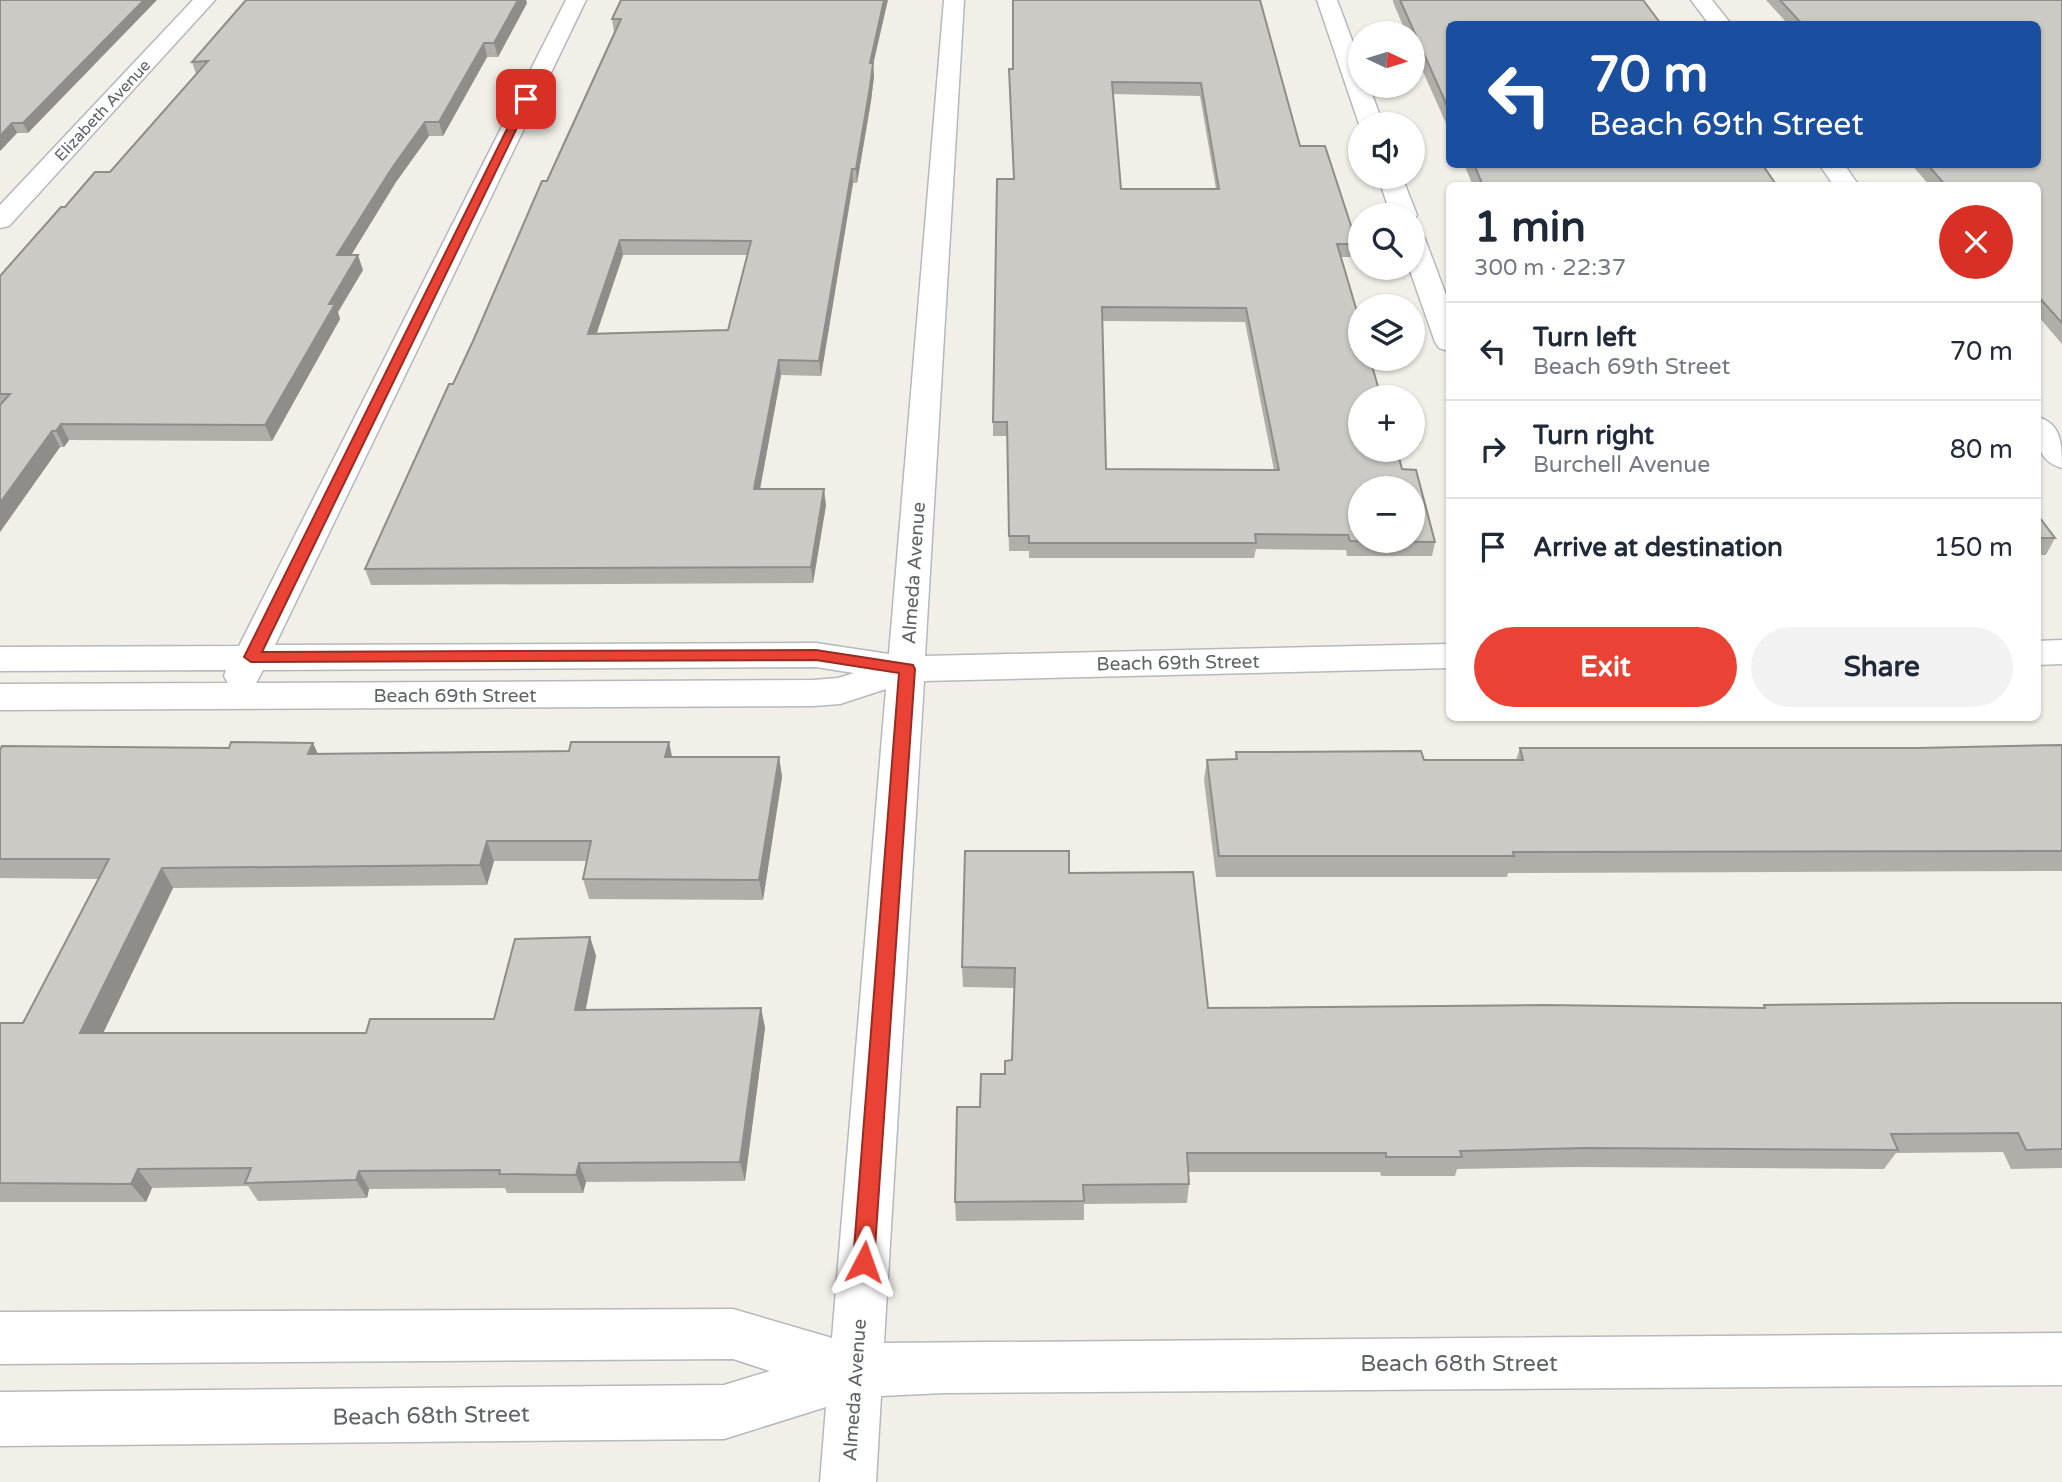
<!DOCTYPE html>
<html lang="en">
<head>
<meta charset="utf-8">
<style>
	body { margin:0; font-family:"Varela Round",sans-serif; background:#f2f2f3; color:#1f2937; height:100vh; display:flex; flex-direction:column; font-size:26px; white-space:nowrap }
	* { box-sizing:border-box; margin:0 }
	p { font-size:23px; color:#747a83 }
	.icon { flex:none; width:38px; height:38px; fill:none; stroke:currentColor; stroke-width:2; stroke-linecap:round; stroke-linejoin:round }
	.map { position:relative; flex:1; overflow:hidden }
	.side { position:absolute; left:1446px; top:182px; width:595px; height:539px; display:flex; flex-direction:column; background:#fff; border-radius:10px; box-shadow:0 2px 5px #0004 }
	.side>* { flex:none }
	.hud { position:absolute; left:1446px; top:21px; width:595px; height:147px; border-radius:10px; box-shadow:0 2px 5px #0004; background:#1a4fa0; color:#fff; overflow:hidden }
	.needle { width:46px; rotate:94deg }
	.buttons { position:absolute; left:1348px; top:21px; display:grid; gap:14px }
	.buttons a { display:grid; place-items:center; width:77px; height:77px; border-radius:50%; background:#fff; box-shadow:0 2px 5px #0004; font-size:35px }
	.pin { position:absolute; display:grid; place-items:center; width:60px; height:60px; color:#fff; margin:-30px; border-radius:14px; box-shadow:0 4px 10px #0006 }
	.me { position:absolute; width:77px; margin:-38px; rotate:4deg; stroke-linejoin:round; filter:drop-shadow(0 0 5px #0008) }
	.turn { display:flex; align-items:center; gap:24px; height:147px; padding:0 28px; font-size:32px }
	.turn .icon { width:91px; height:91px; stroke-width:2.5 }
	.turn b { display:block; font-size:49px; line-height:60px }
	.round { display:grid; place-items:center; flex:none; width:74px; height:74px; border-radius:37px; background:#f2f2f3 }
	.summary { display:flex; align-items:center; justify-content:space-between; height:119px; padding:0 28px }
	h1 { font-size:42px; font-weight:700; line-height:52px }
	.button { display:flex; gap:14px; margin-top:auto; padding:14px 28px }
	.button a { flex:1; height:80px; border-radius:42px; background:#ea4335; color:#fff; font-size:28px; font-weight:700; line-height:80px; text-align:center }
	.button a+a { background:#f2f2f3; color:#1f2937 }
	ul { padding:0; list-style:none }
	li { display:flex; align-items:center; gap:21px; height:98px; padding:0 28px; border-top:2px solid #e0e1e3 }
	li div { flex:1 }
	li b { display:block; font-size:26px }
	li em { font-style:normal }
	.map>svg:first-child { display:block }
	.lines { fill:none; stroke-linecap:round; stroke-linejoin:round }
	.minor-casing { stroke:#b5b8bc; stroke-width:3 }
	.minor { fill:#fff; fill-rule:evenodd }
	.wall { fill:#afaea9; fill-rule:evenodd }
	.shaded-wall { fill:#8f8d8a }
	.building { fill:#cccac5; stroke:#8f8d8a; stroke-width:2; fill-rule:evenodd }
	.route { fill:#ea4335; stroke:#982c22; stroke-width:2 }
	.labels { text-anchor:middle; stroke-width:5; stroke-linejoin:round; paint-order:stroke }
	.far-street-label { font-size:16px; fill:#5f6368; stroke:#fff }
	.street-label { font-size:19px; fill:#5f6368; stroke:#fff }
	.near-street-label { font-size:23px; fill:#5f6368; stroke:#fff }
</style>
</head>
<body>
<div class="map">
<svg width="2062" height="1482" viewBox="0 0 2062 1482">
	<rect width="100%" height="100%" fill="#f1efe8"/>
	<g class="lines">
		<!-- minor casing -->
		<g class="minor-casing">
			<g id="minor">
				<polygon points="193,0 215,0 9,226 0,228 0,205"/>
				<path d="M566,0H586L275,645L816,643L889,654L944,0H964L925,656L1449,644V668L924,681L884,1343L2062,1333V1385L943,1393L881,1396L876,1482H820L826,1407L724,1439L0,1446V1392L724,1385L770,1371L733,1359L0,1364V1312L733,1309L832,1338L886,689L840,704L813,706L0,710V684L228,683L224,676L226,670L0,671V647L239,646ZM816,667L854,673L838,678L813,680L256,683L263,670Z"/>
				<polygon points="1317,0 1337,0 1360,61 1360,86 1369,86 1383,124 1359,124"/>
				<polygon points="1691,0 1712,0 1731,24 1709,24"/>
				<polygon points="1819,164 1844,164 1859,186 1834,186"/>
				<polygon points="1378,177 1402,177 1417,215 1413,221 1412,215 1391,215"/>
				<polygon points="1412,231 1421,233 1425,239 1449,303 1449,351 1439,348 1435,342 1409,268 1412,268"/>
				<path d="M2037,417C2062,423 2062,445 2062,468C2036,461 2037,439 2037,417Z"/>
				<polygon points="2062,640 2062,664 2037,665 2037,641"/>
			</g>
		</g>
		<!-- minor -->
		<use href="#minor" class="minor"/>
	</g>
	<!-- wall -->
	<g class="wall">
		<polygon points="0,0 28,133 17,133 0,151"/>
		<polygon points="246,0 526,0 527,3 498,57 487,57 443,136 429,136 396,182 351,255 363,270 338,312 340,319 272,441 69,440 64,447 60,447 0,532 0,276 110,172 196,74 192,62"/>
		<path d="M621,0L873,65L874,76L871,101L857,183H853L821,376L781,375L760,489L826,505L813,583L371,585L365,569L473,341L614,32L612,19ZM623,255H748L728,330L597,333Z"/>
		<path d="M1260,0L1300,146L1357,244L1355,257H1341L1402,469L1435,542L1432,556H1347L1346,550L1256,549L1254,558H1029V551H1009L1007,436H993V422L1014,179L1013,69ZM1113,94L1200,96L1216,189H1121ZM1102,321L1245,322L1274,470L1106,469Z"/>
		<polygon points="1393,0 1400,0 1449,24 1449,130 1412,47 1412,33 1406,33 1393,2"/>
		<polygon points="1766,0 2062,0 2062,344 2037,315 2037,186 1930,186 1911,164 2037,164 2037,24 1788,24"/>
		<polygon points="1464,164 1762,164 1777,186 1473,186"/>
		<polygon points="2037,514 2055,538 2046,555 2037,555"/>
		<polygon points="669,742 672,757 779,757 782,777 763,900 589,899 583,879 586,861 494,861 487,885 173,888 103,1033 366,1033 494,1019 590,937 596,956 585,1010 761,1008 765,1028 745,1181 586,1182 583,1193 507,1193 505,1188 369,1189 367,1198 258,1201 248,1186 152,1188 146,1202 0,1202 0,1023 23,1023 99,879 0,878 0,750 318,754 569,751"/>
		<polygon points="2062,745 2062,871 1508,873 1507,877 1216,877 1204,780 1207,760 1235,759 1236,752 1424,760 1516,760 1520,748 1917,748"/>
		<polygon points="1069,873 1208,1008 1763,1008 1764,1005 2062,1003 2062,1168 2011,1169 2003,1152 1896,1153 1884,1169 1576,1167 1457,1169 1455,1176 1381,1176 1380,1172 1188,1172 1189,1184 1187,1203 1084,1204 1084,1220 956,1221 955,1202 980,1107 1005,1074 1012,1060 1014,988 963,987 962,967"/>
	</g>
	<!-- shaded-wall -->
	<g class="shaded-wall">
		<polygon points="144,0 157,0 28,133 23,123"/>
		<polygon points="518,0 526,0 527,3 498,57 494,43"/>
		<polygon points="884,0 888,0 873,65 874,76 871,101 857,183 856,169 870,63"/>
		<polygon points="484,43 487,57 443,136 439,122"/>
		<polygon points="425,122 429,136 396,182 342,270 337,255 392,168"/>
		<polygon points="12,123 17,133 0,151 0,136"/>
		<polygon points="852,169 853,183 821,376 819,361"/>
		<polygon points="620,240 623,255 591,349 588,334"/>
		<polygon points="358,255 363,270 338,312 340,319 272,441 265,425 329,304"/>
		<polygon points="779,360 781,375 757,505 754,489"/>
		<polygon points="61,424 69,440 64,447 56,431"/>
		<polygon points="52,431 60,447 0,532 0,503"/>
		<polygon points="824,489 826,505 813,583 811,567"/>
		<polygon points="669,742 673,762 665,757"/>
		<polygon points="313,743 322,763 308,754"/>
		<polygon points="779,757 782,777 763,900 759,880"/>
		<polygon points="487,841 494,861 487,885 480,865"/>
		<polygon points="162,868 173,888 94,1052 80,1033"/>
		<polygon points="590,937 596,956 582,1029 575,1010"/>
		<polygon points="761,1008 765,1028 745,1181 740,1162"/>
		<polygon points="579,1163 586,1182 583,1193 576,1175"/>
		<polygon points="138,1169 152,1188 146,1202 131,1184"/>
		<polygon points="359,1171 369,1189 367,1198 356,1180"/>
	</g>
	<!-- building -->
	<g class="building">
		<polygon points="0,0 144,0 23,123 12,123 0,136"/>
		<polygon points="246,0 518,0 494,43 484,43 439,122 425,122 392,168 337,255 358,255 329,304 335,304 265,425 61,424 56,431 52,431 0,503 0,405 10,394 0,394 0,276 61,207 65,207 95,172 110,172 208,61 192,62"/>
		<path d="M621,0H884L870,63H873L870,87L856,169H852L819,361L779,360L754,489H824L811,567L365,569L449,384H453L473,341L542,181H547L621,19H612ZM620,240L751,241L728,330L588,334Z"/>
		<path d="M1013,0H1260L1300,146H1325L1357,244H1337L1360,322V359H1370L1381,397H1360V450H1397L1402,469L1416,470L1435,542L1350,541L1348,535L1255,534L1256,543H1029V536H1009L1007,422H993L997,179H1014L1009,69H1013ZM1112,82L1201,83L1219,189H1121ZM1102,307L1246,308L1279,470L1106,469ZM1360,488H1412V541H1360Z"/>
		<polygon points="1400,0 1643,0 1661,24 1449,24 1449,110"/>
		<polygon points="1780,0 2062,0 2062,323 2037,295 2037,186 1946,186 1927,164 2037,164 2037,24 1802,24"/>
		<polygon points="1474,164 1762,164 1777,186 1483,186"/>
		<polygon points="2037,514 2055,538 2037,538"/>
		<polygon points="231,742 313,743 308,754 569,751 571,742 669,742 665,757 779,757 759,880 583,879 591,841 487,841 480,865 162,868 80,1033 366,1033 370,1019 494,1019 515,939 590,937 575,1010 761,1008 740,1162 579,1163 576,1175 499,1174 500,1170 359,1171 356,1180 245,1183 251,1168 138,1169 131,1184 0,1183 0,1023 23,1023 109,859 0,859 0,750 2,746 229,748"/>
		<polygon points="2062,745 2062,851 1513,852 1514,856 1219,856 1207,760 1237,759 1236,752 1267,752 1421,751 1424,760 1523,760 1520,748 1917,748"/>
		<polygon points="965,851 1069,851 1069,873 1193,872 1208,1008 1545,1005 1765,1008 1764,1005 1954,1003 2062,1003 2062,1149 2026,1150 2018,1133 1891,1134 1898,1150 1585,1148 1460,1151 1462,1157 1386,1157 1386,1153 1187,1153 1189,1184 1083,1185 1084,1201 955,1202 957,1107 980,1107 981,1074 1005,1074 1005,1061 1012,1060 1015,968 962,967"/>
	</g>
	<!-- route -->
	<polygon class="route" points="526,97 531,99 262,652 816,650 913,665 915,669 874,1262 871,1269 864,1272 856,1269 853,1262 899,673 816,660 251,662 244,657 522,99"/>
	<g class="labels">
		<!-- far-street labels -->
		<g class="far-street-label">
			<text transform="translate(102 110) rotate(-47)" y="6">Elizabeth Avenue</text>
		</g>
		<!-- street labels -->
		<g class="street-label">
			<text transform="translate(913 573) rotate(-86)" y="7">Almeda Avenue</text>
			<text transform="translate(1178 662) rotate(-1)" y="7">Beach 69th Street</text>
			<text x="455" y="702">Beach 69th Street</text>
			<text transform="translate(854 1390) rotate(-86)" y="7">Almeda Avenue</text>
		</g>
		<!-- near-street labels -->
		<g class="near-street-label">
			<text x="1459" y="1371">Beach 68th Street</text>
			<text transform="translate(431 1415) rotate(-1)" y="8">Beach 68th Street</text>
		</g>
	</g>
</svg>
<div class="buttons">
<a><svg class="needle" viewBox="-14 -14 28 28"><path d="M0-13l5 13h-10z" fill="#e53935"/><path d="M0 13l5-13h-10z" fill="#747a83"/></svg></a>
<a><svg class="icon" aria-label="sound" viewBox="0 0 24 24"><path d="M4 9h4l5-4v14l-5-4H4zM17 9q2 3 0 6"/></svg></a>
<a><svg class="icon" aria-label="search" viewBox="0 0 24 24"><circle cx="10" cy="10" r="6"/><path d="M15 15l6 6"/></svg></a>
<a><svg class="icon" aria-label="layers" viewBox="0 0 24 24"><path d="M12 4l9 5-9 5-9-5zM3 14l9 5 9-5"/></svg></a>
<a>+</a>
<a>−</a>
</div>
<div class="pin" style="left:526px;top:99px;background:#d93025"><svg class="icon" aria-label="arrive" viewBox="0 0 24 24"><path d="M6 21V4h12l-3 4 3 4H6"/></svg></div>
<svg class="me" style="left:864px;top:1262px" viewBox="-20 -20 40 40"><path d="M0-17L14 15 0 8-14 15z" fill="#ea4335" stroke="#fff" stroke-width="4"/></svg>
<div class="hud">
<div class="turn"><svg class="icon" aria-label="left" viewBox="0 0 24 24"><path d="M17 20v-9H6M10 6l-5 5 5 5"/></svg><div><b>70 m</b>Beach 69th Street</div></div>
</div>
<section class="side">
<div class="summary"><div><h1>1 min</h1><p>300 m · 22:37</p></div><a class="round" style="background:#d93025;color:#fff"><svg class="icon" aria-label="close" viewBox="0 0 24 24"><path d="M6 6l12 12M18 6L6 18"/></svg></a></div>
<ul>
<li><svg class="icon" aria-label="left" viewBox="0 0 24 24"><path d="M17 20v-9H6M10 6l-5 5 5 5"/></svg><div><b>Turn left</b><p>Beach 69th Street</p></div><em>70 m</em></li>
<li><svg class="icon" aria-label="right" viewBox="0 0 24 24"><path d="M7 20v-9h11M14 6l5 5-5 5"/></svg><div><b>Turn right</b><p>Burchell Avenue</p></div><em>80 m</em></li>
<li><svg class="icon" aria-label="arrive" viewBox="0 0 24 24"><path d="M6 21V4h12l-3 4 3 4H6"/></svg><div><b>Arrive at destination</b></div><em>150 m</em></li>
</ul>
<div class="button"><a>Exit</a><a>Share</a></div>
</section>
</div>
</body>
</html>
